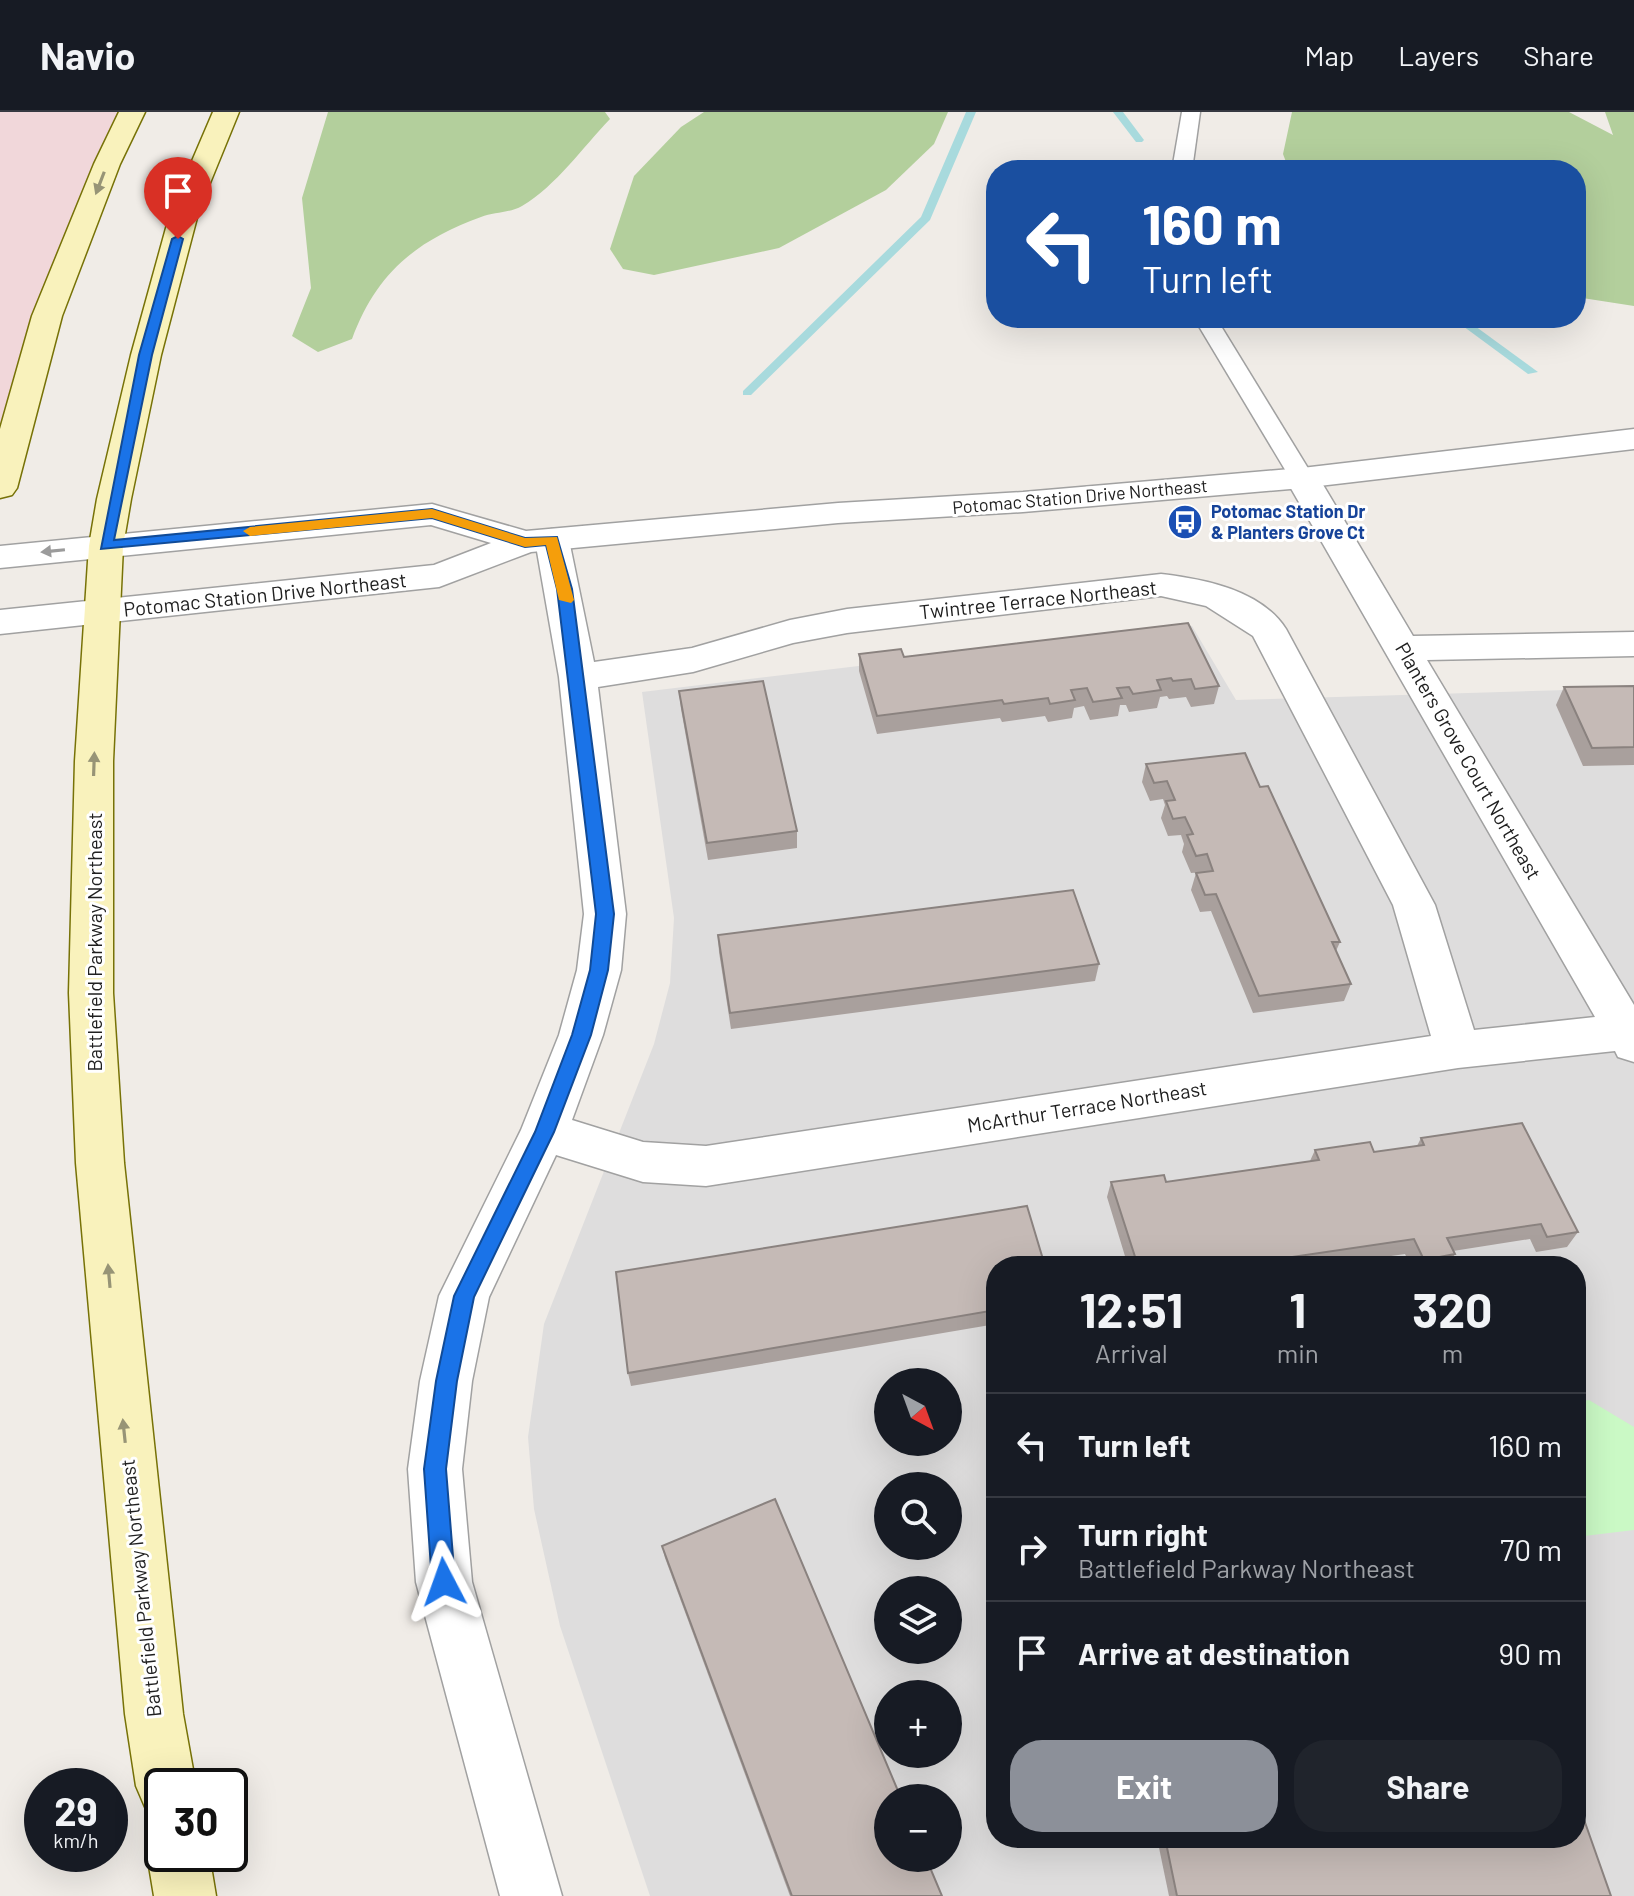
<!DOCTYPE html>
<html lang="en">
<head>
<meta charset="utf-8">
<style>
	body { margin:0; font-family:Barlow,sans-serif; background:#20242c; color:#f1f3f6; height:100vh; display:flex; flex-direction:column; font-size:30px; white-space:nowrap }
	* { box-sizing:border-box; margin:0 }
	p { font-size:26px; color:#9ea1a6 }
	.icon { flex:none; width:44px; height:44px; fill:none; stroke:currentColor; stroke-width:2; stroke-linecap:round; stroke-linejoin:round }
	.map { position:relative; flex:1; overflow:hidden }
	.sheet { position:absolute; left:986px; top:1144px; width:600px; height:592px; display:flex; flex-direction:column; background:#171b24; border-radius:32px; box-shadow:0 8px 32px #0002 }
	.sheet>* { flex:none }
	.banner { position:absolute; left:986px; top:48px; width:600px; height:168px; border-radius:32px; box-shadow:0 8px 32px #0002; background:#1a4fa0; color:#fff; overflow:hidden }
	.needle { width:52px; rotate:139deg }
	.buttons { position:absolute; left:874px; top:1256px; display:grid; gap:16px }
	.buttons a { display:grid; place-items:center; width:88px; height:88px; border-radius:50%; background:#171b24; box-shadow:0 8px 32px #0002; font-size:40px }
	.speed { position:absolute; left:24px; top:1656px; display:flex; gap:16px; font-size:40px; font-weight:700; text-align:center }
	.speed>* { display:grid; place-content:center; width:104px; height:104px; border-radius:50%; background:#171b24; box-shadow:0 8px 32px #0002; line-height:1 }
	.speed small { font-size:20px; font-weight:400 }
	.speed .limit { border:4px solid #111; border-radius:12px; background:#fff; color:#111 }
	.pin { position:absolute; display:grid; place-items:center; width:68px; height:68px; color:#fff; margin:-82px -34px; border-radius:50% 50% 50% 0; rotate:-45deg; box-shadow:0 0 8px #0007 }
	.pin .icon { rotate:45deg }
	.me { position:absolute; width:88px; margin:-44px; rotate:356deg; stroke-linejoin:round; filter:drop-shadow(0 0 6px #0008) }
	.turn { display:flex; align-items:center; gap:28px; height:168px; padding:0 24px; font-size:36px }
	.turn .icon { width:104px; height:104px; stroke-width:2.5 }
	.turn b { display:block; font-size:56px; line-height:68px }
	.eta { display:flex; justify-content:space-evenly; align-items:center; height:136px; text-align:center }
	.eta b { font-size:48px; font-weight:700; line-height:56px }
	.button { display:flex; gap:16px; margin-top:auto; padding:16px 24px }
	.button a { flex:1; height:92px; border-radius:32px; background:#8c9099; color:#fff; font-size:32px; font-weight:700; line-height:92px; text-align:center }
	.button a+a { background:#20242c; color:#f1f3f6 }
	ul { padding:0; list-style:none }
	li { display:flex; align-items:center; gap:24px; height:104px; padding:0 24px; border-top:2px solid #363941 }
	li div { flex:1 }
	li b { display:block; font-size:30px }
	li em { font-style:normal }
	header { display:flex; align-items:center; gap:48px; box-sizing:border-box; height:112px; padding:0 40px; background:#171b24; border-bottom:2px solid #363941 }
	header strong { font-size:38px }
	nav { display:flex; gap:44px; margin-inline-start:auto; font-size:28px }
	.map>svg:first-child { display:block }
	.residential { fill:#dedddd; fill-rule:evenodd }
	.commercial { fill:#f1d7da }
	.forest { fill:#b3cf9c }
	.park { fill:#caf9c5 }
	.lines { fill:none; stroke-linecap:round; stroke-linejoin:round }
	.stream { fill:#a8dadd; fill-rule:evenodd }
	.service-casing { stroke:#a1a1a1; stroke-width:3 }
	.minor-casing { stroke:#a1a1a1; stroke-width:3 }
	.tertiary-casing { stroke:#a1a1a1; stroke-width:3 }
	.secondary-casing { stroke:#777207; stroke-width:3 }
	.service { fill:#fff; fill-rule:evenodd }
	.minor { fill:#fff; fill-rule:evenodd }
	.tertiary { fill:#fff; fill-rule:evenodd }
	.secondary { fill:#f9f2bc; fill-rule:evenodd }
	.wall { fill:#a9a09d }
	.building { fill:#c5bab6; stroke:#8a827f; stroke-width:2 }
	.oneway { fill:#979476 }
	.oneway2 { fill:#9b9b9b }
	.route { fill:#1a73e8; stroke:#114b97; stroke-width:2 }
	.slow { fill:#f59e0b }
	.labels { text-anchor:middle; stroke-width:6; stroke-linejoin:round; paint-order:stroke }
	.far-street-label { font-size:18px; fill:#202020; stroke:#fff }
	.far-transit-label { font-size:18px; font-weight:bold; fill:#164399; stroke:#fff; text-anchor:start }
	.street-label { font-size:20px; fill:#202020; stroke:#fff }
</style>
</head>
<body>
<header>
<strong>Navio</strong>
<nav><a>Map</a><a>Layers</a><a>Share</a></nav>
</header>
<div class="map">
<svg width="1634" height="1784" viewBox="0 0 1634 1784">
	<rect width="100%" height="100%" fill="#f0ece7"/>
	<!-- residential -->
	<path class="residential" d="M1192,514L1236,588L1634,576V1784H650L560,1514L534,1397L528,1325L544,1212L654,932L670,871L674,806L642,580ZM996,1154H1576V1726H996ZM888,1270H948V1330H888ZM888,1374H948V1434H888ZM888,1478H948V1538H888ZM888,1582H948V1642H888ZM888,1686H948V1746H888Z"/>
	<!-- commercial -->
	<polygon class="commercial" points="0,0 132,0 0,376"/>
	<!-- forest -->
	<g class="forest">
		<path d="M328,0H605L610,7C582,36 557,73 522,94C510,101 494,100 481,105C415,129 376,162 352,227L318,240L292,224L311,176L302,86Z"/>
		<polygon points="704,0 948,0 934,32 886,78 779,136 654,163 623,157 610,137 634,64 681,15"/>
		<polygon points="1292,0 1569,0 1613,23 1605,0 1634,0 1634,194 1576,185 1576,58 1289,58 1283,42"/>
	</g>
	<!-- park -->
	<polygon class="park" points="1589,1288 1634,1315 1634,1418 1576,1425 1576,1290"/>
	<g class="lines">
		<!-- stream -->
		<g class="stream">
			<polygon points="966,0 976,0 930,108 751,283 743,283 743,279 921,105"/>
			<polygon points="1113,0 1123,0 1144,28 1142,30 1136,30"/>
			<polygon points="1452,206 1464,206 1538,260 1528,262"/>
		</g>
		<!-- service casing -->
		<g class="service-casing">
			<g id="service">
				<polygon points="1182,0 1200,0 1192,58 1172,58"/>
				<polygon points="1194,206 1216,206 1314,366 1311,371 1293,371"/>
			</g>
		</g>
		<!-- minor casing -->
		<g class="minor-casing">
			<path id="minor" d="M1302,356L1314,359L1319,366L1413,524L1634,520V544L1427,548L1634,893V950L1618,945L1615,939L1458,956L706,1074L643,1070L556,1043L489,1185L472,1269L462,1357L472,1470L562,1784H500L416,1470L408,1357L420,1269L439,1184L521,1018L559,923L577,858L584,802L559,565L535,428L540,420L552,417L564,420L569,428L594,550L692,536L790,508L847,497L1161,462C1204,467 1261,478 1286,517L1435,793L1474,918L1595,905L1285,366L1290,359ZM1161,484L1206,494L1253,524L1393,793L1431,924L706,1034L643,1030L572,1008L603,923L621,858L626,802L598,575L693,560L793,531L847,521Z"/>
		</g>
		<!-- tertiary casing -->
		<g class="tertiary-casing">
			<polygon id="tertiary" points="1634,317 1634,337 1302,376 1023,400 838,411 531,440 439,475 0,522 0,498 434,453 491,431 431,413 0,456 0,434 432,392 526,419 838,391 1023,380 1302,356"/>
		</g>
		<!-- secondary casing -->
		<g class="secondary-casing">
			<g id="secondary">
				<polygon points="119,0 145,0 120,52 62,204 17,376 12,383 0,386 0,317 32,204 94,52"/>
				<polygon points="213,0 239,0 199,98 161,243 131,387 123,434 113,649 113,881 124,1051 183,1602 196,1674 162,1674 162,1702 145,1695 136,1674 125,1602 76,1051 69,881 75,649 89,434 97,387 131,243 171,98"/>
				<polygon points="162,1718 162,1742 209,1742 216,1784 154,1784 147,1742 156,1720"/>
			</g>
		</g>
		<!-- service -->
		<use href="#service" class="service"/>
		<!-- minor -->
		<use href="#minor" class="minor"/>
		<!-- tertiary -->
		<use href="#tertiary" class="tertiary"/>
		<!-- secondary -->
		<use href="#secondary" class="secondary"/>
	</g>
	<!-- wall -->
	<g class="wall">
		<polygon points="1188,511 1219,574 1214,592 1191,595 1186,585 1169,587 1167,584 1160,585 1157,596 1129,600 1126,593 1120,593 1118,604 1090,608 1084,594 1074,596 1072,606 1048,610 1045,604 1002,610 1000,606 877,622 859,559 859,542 904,545"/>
		<polygon points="1634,574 1634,653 1583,654 1556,593 1564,575"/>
		<polygon points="679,579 797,719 797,736 708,748 681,597"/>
		<polygon points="1146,652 1260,675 1340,830 1336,839 1351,872 1344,889 1253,901 1211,799 1200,800 1191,778 1196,761 1202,760 1191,761 1182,740 1184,732 1181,723 1168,724 1161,706 1165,693 1163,687 1150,689 1142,670"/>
		<polygon points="718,823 1099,852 1095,869 731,917 719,840"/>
		<polygon points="1421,1026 1578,1120 1567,1135 1536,1140 1530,1127 1453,1139 1455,1142 1447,1154 1411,1154 1405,1142 1322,1154 1128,1154 1107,1085 1111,1070 1166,1070 1310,1049 1315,1038 1374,1040 1417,1034"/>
		<polygon points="996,1154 996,1212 631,1274 628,1261"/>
		<polygon points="662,1434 942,1784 790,1784 665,1446"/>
		<polygon points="1157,1726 1576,1726 1611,1784 1169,1784"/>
	</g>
	<!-- building -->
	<g class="building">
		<polygon points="1188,511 1219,574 1195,577 1191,567 1173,569 1171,566 1157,568 1161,578 1133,582 1129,575 1117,576 1122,586 1093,590 1087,576 1071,578 1075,588 1050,592 1048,586 1004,592 1002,588 877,604 859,542 901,537 904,545"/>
		<polygon points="763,569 797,719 707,731 679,579"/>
		<polygon points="1634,574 1634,635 1592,636 1564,575"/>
		<polygon points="1245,641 1260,675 1268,674 1340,830 1332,830 1351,872 1259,884 1216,782 1205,783 1196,761 1213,759 1207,742 1196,744 1187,723 1193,722 1185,705 1173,707 1166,689 1175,688 1167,669 1154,671 1146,652"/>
		<polygon points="1073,778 1099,852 730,901 718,823"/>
		<polygon points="1522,1011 1578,1120 1547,1125 1541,1112 1447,1126 1455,1142 1424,1148 1414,1127 1231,1154 1138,1154 1111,1070 1164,1063 1166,1070 1319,1048 1315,1038 1370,1030 1374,1040 1424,1033 1421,1026"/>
		<polygon points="1027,1094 1045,1154 996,1154 996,1198 628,1261 616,1160"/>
		<polygon points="775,1387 901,1686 888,1686 888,1746 926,1746 942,1784 792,1784 662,1434"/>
		<polygon points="1576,1685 1611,1784 1177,1784 1165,1726 1576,1726"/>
	</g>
	<!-- one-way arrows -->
	<defs><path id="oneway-solid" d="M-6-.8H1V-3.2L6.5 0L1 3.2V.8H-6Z" transform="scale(2)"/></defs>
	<g class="oneway">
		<use href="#oneway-solid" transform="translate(100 71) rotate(111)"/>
		<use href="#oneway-solid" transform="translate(94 652) rotate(-88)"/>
		<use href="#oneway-solid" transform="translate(109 1164) rotate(-95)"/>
		<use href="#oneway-solid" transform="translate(124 1319) rotate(-96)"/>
	</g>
	<use class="oneway2" href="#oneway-solid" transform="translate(53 439) rotate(174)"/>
	<!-- route -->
	<polygon class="route" points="178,124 183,127 152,243 114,428 432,397 525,426 557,425 572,477 614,802 608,858 591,923 554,1020 474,1185 457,1269 446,1357 455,1470 452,1478 444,1481 436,1478 432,1470 424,1357 436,1269 454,1184 535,1020 572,923 590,858 596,802 557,477 546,433 525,435 432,406 101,437 139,243 172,127"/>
	<!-- slow -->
	<polygon class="slow" points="432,397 525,426 557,425 574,488 571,491 559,488 546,433 525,435 432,406 250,424 243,419 250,415"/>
	<!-- icons -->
	<defs>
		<g id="bus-disc" transform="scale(1.8)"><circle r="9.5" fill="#1a4fb4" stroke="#fff"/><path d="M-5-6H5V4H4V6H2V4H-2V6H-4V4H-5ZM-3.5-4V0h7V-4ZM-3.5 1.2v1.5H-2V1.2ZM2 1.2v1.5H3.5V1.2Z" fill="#fff"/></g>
	</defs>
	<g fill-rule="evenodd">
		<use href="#bus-disc" x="1185" y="410"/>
	</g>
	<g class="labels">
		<!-- far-street labels -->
		<g class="far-street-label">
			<text transform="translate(1080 385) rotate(-5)" y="6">Potomac Station Drive Northeast</text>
		</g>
		<!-- far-transit labels -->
		<g class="far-transit-label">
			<text x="1211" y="406">Potomac Station Dr<tspan x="1211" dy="21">&amp; Planters Grove Ct</tspan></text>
		</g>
		<!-- street labels -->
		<g class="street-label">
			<text transform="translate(265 483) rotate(-6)" y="7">Potomac Station Drive Northeast</text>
			<text transform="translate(1038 488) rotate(-6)" y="7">Twintree Terrace Northeast</text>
			<text transform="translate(1468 649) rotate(60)" y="7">Planters Grove Court Northeast</text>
			<text transform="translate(95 830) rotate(-90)" y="7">Battlefield Parkway Northeast</text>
			<text transform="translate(1087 995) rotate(-9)" y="7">McArthur Terrace Northeast</text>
			<text transform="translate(141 1476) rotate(-96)" y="7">Battlefield Parkway Northeast</text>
		</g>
	</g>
</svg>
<div class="buttons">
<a><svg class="needle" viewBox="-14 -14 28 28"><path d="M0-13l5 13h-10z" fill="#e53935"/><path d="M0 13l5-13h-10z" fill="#9ea1a6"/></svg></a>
<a><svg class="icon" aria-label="search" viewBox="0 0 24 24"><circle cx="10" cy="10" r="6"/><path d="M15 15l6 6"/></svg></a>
<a><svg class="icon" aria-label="layers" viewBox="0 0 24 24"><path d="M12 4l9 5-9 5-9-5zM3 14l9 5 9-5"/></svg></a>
<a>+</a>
<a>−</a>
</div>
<div class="speed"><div>29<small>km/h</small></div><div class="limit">30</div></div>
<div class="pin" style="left:178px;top:127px;background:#d93025"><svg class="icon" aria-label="arrive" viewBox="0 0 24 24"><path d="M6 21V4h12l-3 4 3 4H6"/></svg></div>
<svg class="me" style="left:444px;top:1470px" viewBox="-20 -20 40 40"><path d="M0-17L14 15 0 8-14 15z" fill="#1a73e8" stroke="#fff" stroke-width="4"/></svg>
<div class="banner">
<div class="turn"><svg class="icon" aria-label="left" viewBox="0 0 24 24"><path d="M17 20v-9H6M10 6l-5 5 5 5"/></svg><div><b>160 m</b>Turn left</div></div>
</div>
<section class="sheet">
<div class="eta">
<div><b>12:51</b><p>Arrival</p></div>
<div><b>1</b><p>min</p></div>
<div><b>320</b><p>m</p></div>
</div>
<ul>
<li><svg class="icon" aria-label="left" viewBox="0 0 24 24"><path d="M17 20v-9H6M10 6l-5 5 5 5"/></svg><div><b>Turn left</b></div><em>160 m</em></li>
<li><svg class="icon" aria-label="right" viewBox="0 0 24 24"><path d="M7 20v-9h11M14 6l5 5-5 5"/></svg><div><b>Turn right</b><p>Battlefield Parkway Northeast</p></div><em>70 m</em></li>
<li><svg class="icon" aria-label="arrive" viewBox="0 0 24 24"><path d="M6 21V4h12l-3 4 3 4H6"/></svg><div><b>Arrive at destination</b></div><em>90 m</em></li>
</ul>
<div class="button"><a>Exit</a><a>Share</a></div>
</section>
</div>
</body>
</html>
